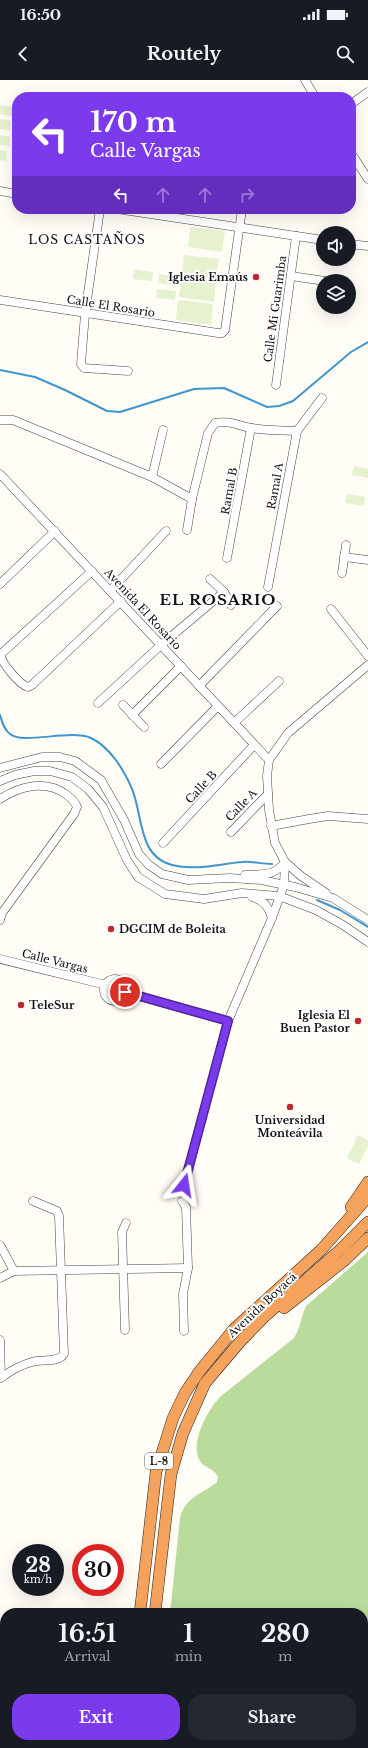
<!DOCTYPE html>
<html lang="en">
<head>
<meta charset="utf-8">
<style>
	body { margin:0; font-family:"Libre Baskerville",serif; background:#242831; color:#f1f3f6; height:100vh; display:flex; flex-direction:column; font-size:15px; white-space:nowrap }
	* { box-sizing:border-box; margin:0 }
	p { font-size:13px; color:#9ea1a6 }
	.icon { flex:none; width:22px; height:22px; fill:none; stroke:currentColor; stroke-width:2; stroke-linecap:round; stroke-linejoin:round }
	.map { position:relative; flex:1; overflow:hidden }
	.side { position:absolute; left:0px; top:1528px; width:368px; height:140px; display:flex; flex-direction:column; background:#171b24; border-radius:16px 16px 0 0; box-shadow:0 4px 16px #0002 }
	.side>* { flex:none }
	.banner { position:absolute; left:12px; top:12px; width:344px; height:122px; border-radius:16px; box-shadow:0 4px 16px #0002; background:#7c3aed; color:#fff; overflow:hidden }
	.controls { position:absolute; left:316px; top:146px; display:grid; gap:8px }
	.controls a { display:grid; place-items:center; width:40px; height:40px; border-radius:50%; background:#171b24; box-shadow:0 4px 16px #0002; font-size:20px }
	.speed { position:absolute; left:12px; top:1464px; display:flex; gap:8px; font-size:20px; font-weight:700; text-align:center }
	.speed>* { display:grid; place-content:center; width:52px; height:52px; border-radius:50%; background:#171b24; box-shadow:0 4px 16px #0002; line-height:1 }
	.speed small { font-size:10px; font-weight:400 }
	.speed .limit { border:6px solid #d22; background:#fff; color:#111 }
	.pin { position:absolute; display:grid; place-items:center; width:34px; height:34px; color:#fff; margin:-17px; border:2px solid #fff; border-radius:50%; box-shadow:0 1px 4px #0007 }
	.me { position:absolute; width:44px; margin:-22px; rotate:15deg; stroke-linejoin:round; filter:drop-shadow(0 0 3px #0008) }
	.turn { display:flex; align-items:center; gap:14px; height:84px; padding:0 12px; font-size:18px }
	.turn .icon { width:52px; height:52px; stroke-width:2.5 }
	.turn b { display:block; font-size:28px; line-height:34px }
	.lanes { display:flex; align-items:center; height:38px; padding:0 12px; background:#0003; justify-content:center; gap:20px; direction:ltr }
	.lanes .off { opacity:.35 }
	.eta { display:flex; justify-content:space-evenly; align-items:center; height:68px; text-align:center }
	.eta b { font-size:24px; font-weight:800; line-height:28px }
	.primary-button { display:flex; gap:8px; margin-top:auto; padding:8px 12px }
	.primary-button a { flex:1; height:46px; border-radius:16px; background:#7c3aed; color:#fff; font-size:16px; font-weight:800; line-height:46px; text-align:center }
	.primary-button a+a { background:#242831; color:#f1f3f6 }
	.status { display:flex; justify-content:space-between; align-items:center; height:28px; padding:0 20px; background:#171b24; direction:ltr }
	.status svg { height:11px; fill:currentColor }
	header { display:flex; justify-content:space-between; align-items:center; height:52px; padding:0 12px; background:#171b24; font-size:18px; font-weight:800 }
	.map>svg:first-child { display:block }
	.forest { fill:#b9dc9c }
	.pitch { fill:#e6f2cf }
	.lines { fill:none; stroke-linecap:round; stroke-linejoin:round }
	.stream { stroke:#3f96cf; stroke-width:2 }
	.minor-casing { stroke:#444; stroke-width:9 }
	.highway-casing { stroke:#222; stroke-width:12 }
	.minor { stroke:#fff; stroke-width:8 }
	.highway { stroke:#f5a25d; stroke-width:11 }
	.route-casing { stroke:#51269a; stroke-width:10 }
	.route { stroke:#7c3aed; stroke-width:7 }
	.poi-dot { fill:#c4262e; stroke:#fff; stroke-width:1.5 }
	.labels { text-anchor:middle; stroke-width:4; stroke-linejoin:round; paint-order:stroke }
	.shield { fill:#fff; stroke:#585858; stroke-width:1 }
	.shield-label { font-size:10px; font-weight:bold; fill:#111 }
	.poi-label { font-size:11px; font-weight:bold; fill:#111; stroke:#fff; text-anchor:end }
	.street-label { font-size:11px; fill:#111; stroke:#fff }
	.neighbourhood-label { font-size:12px; letter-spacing:1px; fill:#111; stroke:#fff }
	.district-label { font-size:15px; font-weight:bold; letter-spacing:1px; fill:#111; stroke:#fff }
</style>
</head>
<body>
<div class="status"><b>16:50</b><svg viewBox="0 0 49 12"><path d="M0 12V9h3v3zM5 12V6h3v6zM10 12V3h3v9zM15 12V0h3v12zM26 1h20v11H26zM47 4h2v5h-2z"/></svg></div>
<header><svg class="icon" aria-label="back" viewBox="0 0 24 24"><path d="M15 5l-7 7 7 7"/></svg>Routely<svg class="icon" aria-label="search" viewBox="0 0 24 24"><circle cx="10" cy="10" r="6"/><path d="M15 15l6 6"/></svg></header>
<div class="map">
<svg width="368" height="1668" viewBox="0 0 368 1668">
	<rect width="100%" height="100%" fill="#fffdf5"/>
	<!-- forest -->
	<path class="forest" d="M368,1172V1668H158L159,1663H363V1533H170L180,1438C186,1416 201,1415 217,1402L218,1397C213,1387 204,1388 200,1381C189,1363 208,1329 221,1316L294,1258C301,1246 301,1237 306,1226Z"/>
	<!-- pitch -->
	<g class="pitch">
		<polygon points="0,25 13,27 12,36 0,34"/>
		<polygon points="0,39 11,41 10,50 0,49"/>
		<polygon points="0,55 10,57 9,66 0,65"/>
		<polygon points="0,70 7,71 6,81 0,80"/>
		<polygon points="190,147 225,151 222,172 188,167"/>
		<polygon points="184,175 219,179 216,199 182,195"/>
		<polygon points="134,189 153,192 152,201 133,199"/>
		<polygon points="159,194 178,197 177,206 158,203"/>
		<polygon points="182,197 216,201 214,222 179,217"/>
		<polygon points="157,209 176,211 175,220 156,218"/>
		<polygon points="178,220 213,224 211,245 176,240"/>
		<polygon points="354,386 368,389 368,398 352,395"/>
		<polygon points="347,414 365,417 364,426 345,423"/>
		<polygon points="358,1055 368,1060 368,1066 359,1084 347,1078"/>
	</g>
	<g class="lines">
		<!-- stream -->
		<g class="stream">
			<polyline points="0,290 35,297 65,310 107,331 120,332 194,309 224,308 267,327 279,326 293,321 351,272 368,262"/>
			<path d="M0,635C2,642 4,650 10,654C23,665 70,649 91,658C110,667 124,690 132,709C143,735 138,777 172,785C195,791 219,784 242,782C251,781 262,784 272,784"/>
			<polyline points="317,820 340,830 368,847"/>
		</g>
		<!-- minor casing -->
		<g class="minor-casing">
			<g id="minor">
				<polyline points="305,0 315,17"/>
				<polyline points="351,24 368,12"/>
				<polyline points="351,73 368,99"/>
				<polyline points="0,111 17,114"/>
				<polyline points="100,129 85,234 81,284 84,288 128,291"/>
				<polyline points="117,129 323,160"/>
				<polyline points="349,164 368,166"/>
				<polyline points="291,196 325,201"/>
				<polyline points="0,220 218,253 222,253 225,250 242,129"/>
				<polyline points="276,305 296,156"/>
				<path d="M0,340H13L152,397L192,419L208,353L215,343C231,340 238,346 252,348C267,351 282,350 297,351"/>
				<polyline points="0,394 269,680"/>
				<polyline points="152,397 163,350"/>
				<polyline points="187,450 192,419"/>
				<polyline points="344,477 368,480"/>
				<polyline points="227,478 251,348"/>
				<path d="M92,491L1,574C0,582 20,605 28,607L32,605L121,521"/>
				<polyline points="342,493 346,465"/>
				<polyline points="210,499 224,512 231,525"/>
				<polyline points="0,504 55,451"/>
				<polyline points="268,507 297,351 322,318"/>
				<polyline points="111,510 166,451"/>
				<polyline points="331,529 368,576"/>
				<polyline points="199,606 277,526"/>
				<polyline points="98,623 161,565 224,512"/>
				<polyline points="123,625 144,647"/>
				<polyline points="132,635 181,586"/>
				<polyline points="234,643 279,601"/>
				<polyline points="161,684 218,626"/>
				<polyline points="0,688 42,677 60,677 75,681 101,700 124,740 139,774 149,785 162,794 188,800 230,798 261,800 295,807 333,818 368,840"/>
				<polyline points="0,701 15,695 34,691 50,691 72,697 88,709 103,727 127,780 138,797 165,814 204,819 242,813 279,816 316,830 343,845 368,862"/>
				<path d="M0,719C20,706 46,699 67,715C71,718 75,721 77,727L74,734L2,833L0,840"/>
				<polyline points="271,746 309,739 328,736 368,739"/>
				<polyline points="231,752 268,714"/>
				<polyline points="163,763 254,665"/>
				<polyline points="285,782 301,796 326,813"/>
				<path d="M245,795C263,793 272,798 285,782"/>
				<path d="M252,817C265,821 268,826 272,838"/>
				<polyline points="0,879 106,905"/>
				<circle cx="115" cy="910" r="11"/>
				<polyline points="125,912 228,941"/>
				<polyline points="184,1105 228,941 272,838 284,805 285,782 275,763 269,730 267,696 269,680 288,653 368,585"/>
				<polyline points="182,1121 186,1127 188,1188 183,1214 184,1251"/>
				<polyline points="0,1165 14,1191 188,1188"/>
				<polyline points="0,1198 14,1191"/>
				<polyline points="125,1250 122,1152 126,1143"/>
				<path d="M0,1260L1,1298C10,1291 21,1285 32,1282C41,1279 59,1283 64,1274L59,1136L57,1131L33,1121"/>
				<polyline points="0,1644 5,1647"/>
				<polyline points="11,1668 12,1663"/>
				<polyline points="73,1668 74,1663"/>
			</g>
		</g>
		<!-- highway casing -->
		<g class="highway-casing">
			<g id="highway">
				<polyline points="351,1127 368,1102"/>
				<polyline points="284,1228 345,1180 368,1158"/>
				<polyline points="140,1533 156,1392 173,1338 185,1313 199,1292 234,1249 321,1170 368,1117"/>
				<polyline points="155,1533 171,1394 183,1353 205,1303 239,1263 264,1237 341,1169 368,1142"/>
				<polyline points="120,1668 121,1663"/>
				<polyline points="141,1668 142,1663"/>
			</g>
		</g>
		<!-- minor -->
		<use href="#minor" class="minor"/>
		<!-- highway -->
		<use href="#highway" class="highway"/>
	</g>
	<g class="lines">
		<!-- route casing -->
		<g class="route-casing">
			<polyline id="route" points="125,912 228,941 184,1105"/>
		</g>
		<!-- route -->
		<use href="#route" class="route"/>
	</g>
	<!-- markers -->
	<g class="poi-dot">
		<circle cx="256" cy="197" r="4"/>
		<circle cx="111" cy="849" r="4"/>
		<circle cx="21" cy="925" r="4"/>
		<circle cx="358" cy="941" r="4"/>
		<circle cx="290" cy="1027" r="4"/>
	</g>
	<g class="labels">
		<!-- shield labels -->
		<rect class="shield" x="145" y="1373" width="28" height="16" rx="3"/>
		<g class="shield-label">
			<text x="159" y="1385">L-8</text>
		</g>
		<!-- poi labels -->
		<g class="poi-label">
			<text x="248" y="201">Iglesia Emaús</text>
			<text x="119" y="853" text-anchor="start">DGCIM de Boleita</text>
			<text x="29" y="929" text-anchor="start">TeleSur</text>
			<text x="350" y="939">Iglesia El<tspan x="350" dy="13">Buen Pastor</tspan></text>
			<text x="290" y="1044" text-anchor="middle">Universidad<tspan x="290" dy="13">Monteávila</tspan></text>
		</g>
		<!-- street labels -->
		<g class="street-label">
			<text transform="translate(111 226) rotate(9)" y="4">Calle El Rosario</text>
			<text transform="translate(275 229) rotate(-82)" y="4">Calle Mi Guarimba</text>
			<text transform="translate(275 406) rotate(-80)" y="4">Ramal A</text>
			<text transform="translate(229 411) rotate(-80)" y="4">Ramal B</text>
			<text transform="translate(143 529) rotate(47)" y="4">Avenida El Rosario</text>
			<text transform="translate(201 707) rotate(-47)" y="4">Calle B</text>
			<text transform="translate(241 725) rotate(-46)" y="4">Calle A</text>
			<text transform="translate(55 881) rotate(14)" y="4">Calle Vargas</text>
			<text transform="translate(262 1225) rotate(-43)" y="4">Avenida Boyacá</text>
		</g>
		<!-- neighbourhood labels -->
		<g class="neighbourhood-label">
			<text x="87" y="164">LOS CASTAÑOS</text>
		</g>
		<!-- district labels -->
		<g class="district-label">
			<text x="218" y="525">EL ROSARIO</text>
		</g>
	</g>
</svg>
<div class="controls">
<a><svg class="icon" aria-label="sound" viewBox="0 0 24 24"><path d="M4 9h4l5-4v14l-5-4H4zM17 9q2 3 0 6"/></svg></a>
<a><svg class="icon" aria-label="layers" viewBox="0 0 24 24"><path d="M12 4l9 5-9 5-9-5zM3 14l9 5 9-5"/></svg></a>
</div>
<div class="speed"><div>28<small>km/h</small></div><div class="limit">30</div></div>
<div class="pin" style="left:125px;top:912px;background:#d93025"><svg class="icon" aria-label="arrive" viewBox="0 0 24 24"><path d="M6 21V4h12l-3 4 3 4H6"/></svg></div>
<svg class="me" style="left:184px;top:1105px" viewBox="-20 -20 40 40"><path d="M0-17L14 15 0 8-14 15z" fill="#7c3aed" stroke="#fff" stroke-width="4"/></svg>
<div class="banner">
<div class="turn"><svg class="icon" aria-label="left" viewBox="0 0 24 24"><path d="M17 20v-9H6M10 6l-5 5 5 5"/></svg><div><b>170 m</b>Calle Vargas</div></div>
<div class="lanes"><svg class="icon" aria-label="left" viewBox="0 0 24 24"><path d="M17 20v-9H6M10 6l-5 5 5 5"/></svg><svg class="icon off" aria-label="ahead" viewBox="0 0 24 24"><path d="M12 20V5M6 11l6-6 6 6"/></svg><svg class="icon off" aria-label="ahead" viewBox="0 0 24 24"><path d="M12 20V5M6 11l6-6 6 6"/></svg><svg class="icon off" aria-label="right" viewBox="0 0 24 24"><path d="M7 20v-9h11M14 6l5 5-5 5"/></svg></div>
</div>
<section class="side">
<div class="eta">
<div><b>16:51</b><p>Arrival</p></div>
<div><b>1</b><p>min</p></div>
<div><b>280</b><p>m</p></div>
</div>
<div class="primary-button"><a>Exit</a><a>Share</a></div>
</section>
</div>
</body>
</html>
